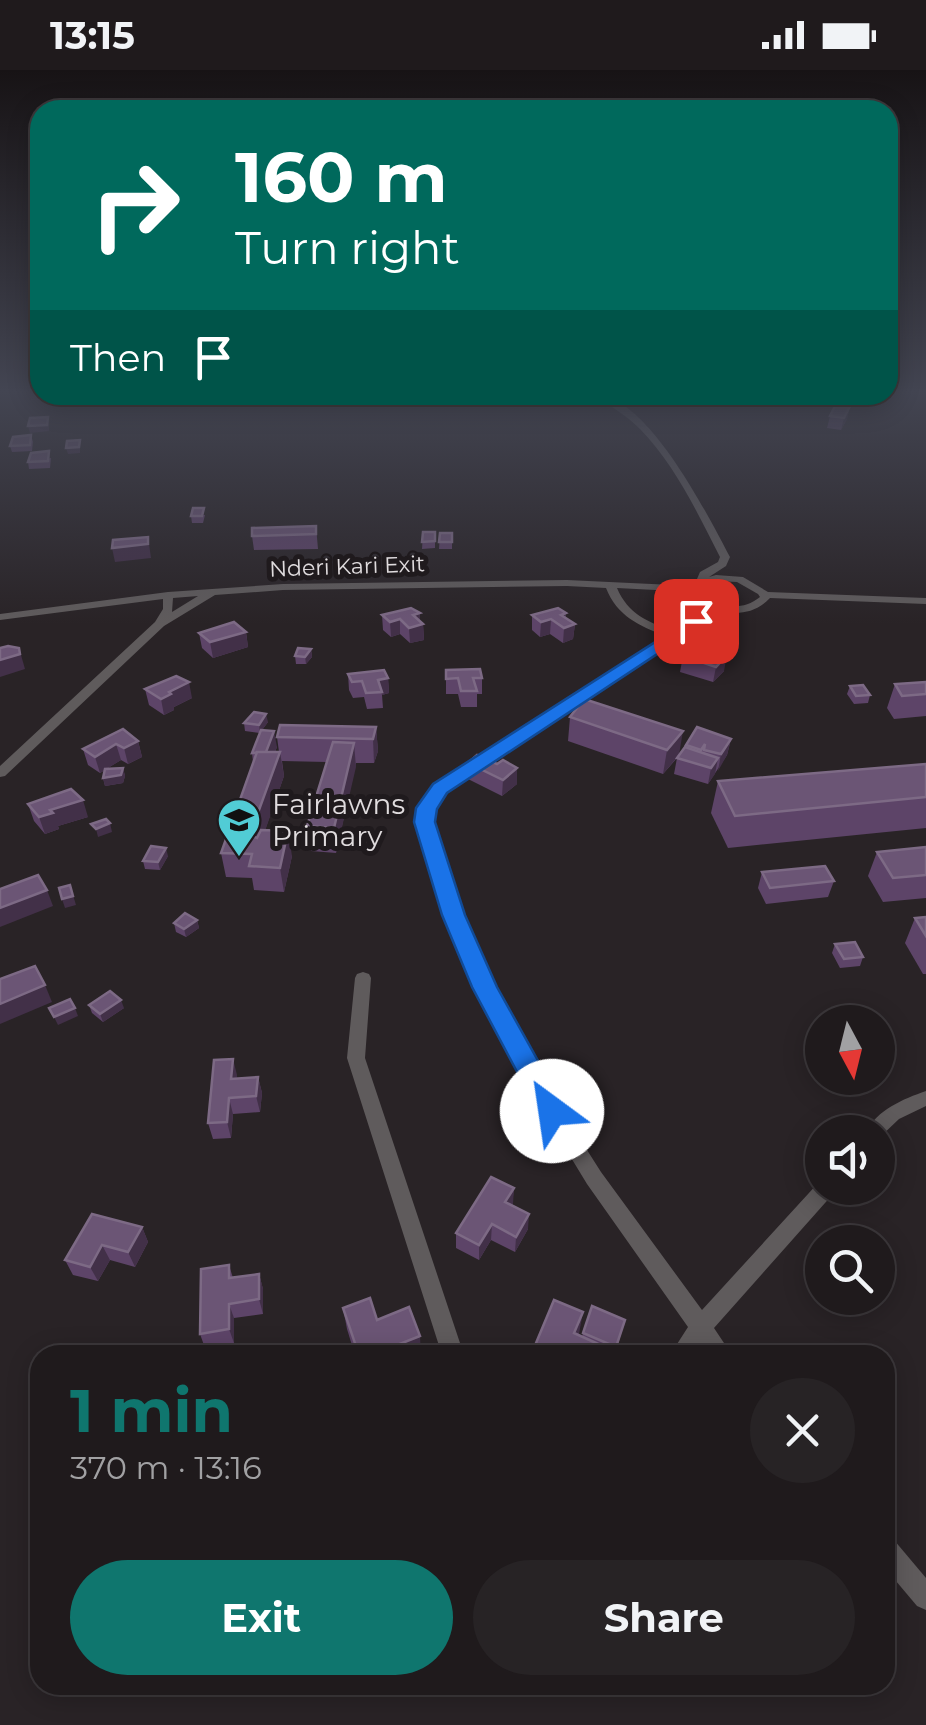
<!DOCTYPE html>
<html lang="en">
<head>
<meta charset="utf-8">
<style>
	body { margin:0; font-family:Montserrat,sans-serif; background:#272325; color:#f1f3f6; height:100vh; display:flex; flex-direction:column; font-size:38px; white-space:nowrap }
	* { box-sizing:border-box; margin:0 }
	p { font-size:32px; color:#a1a1a3 }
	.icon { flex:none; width:55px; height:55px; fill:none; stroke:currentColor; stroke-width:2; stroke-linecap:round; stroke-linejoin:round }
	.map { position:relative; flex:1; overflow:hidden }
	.panel { position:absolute; left:30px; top:1275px; width:865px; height:350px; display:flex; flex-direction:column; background:#1f1a1c; border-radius:30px; box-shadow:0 5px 25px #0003,0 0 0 2px #3c383b }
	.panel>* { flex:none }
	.hud { position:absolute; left:30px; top:30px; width:868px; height:305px; border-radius:30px; box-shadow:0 5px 25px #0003,0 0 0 2px #3c383b; background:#00695c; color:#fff; overflow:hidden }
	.needle { width:65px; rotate:173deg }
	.tools { position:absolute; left:805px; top:935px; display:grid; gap:20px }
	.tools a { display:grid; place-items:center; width:90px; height:90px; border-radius:50%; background:#1f1a1c; box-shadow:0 5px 25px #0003,0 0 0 2px #3c383b; font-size:50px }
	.pin { position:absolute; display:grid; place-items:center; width:85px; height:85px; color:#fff; margin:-42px; border-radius:20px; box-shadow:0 5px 15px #0006 }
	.me { position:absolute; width:110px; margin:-55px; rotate:329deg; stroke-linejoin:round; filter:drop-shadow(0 0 8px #0008) }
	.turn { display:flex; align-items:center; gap:35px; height:210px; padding:0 40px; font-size:45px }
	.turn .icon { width:130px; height:130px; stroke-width:2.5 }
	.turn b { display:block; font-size:70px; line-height:85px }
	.then { display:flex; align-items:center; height:95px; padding:0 40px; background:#0003; gap:20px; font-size:38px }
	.round { display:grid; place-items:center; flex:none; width:105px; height:105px; border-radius:52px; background:#272325 }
	.summary { display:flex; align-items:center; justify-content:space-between; height:170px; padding:0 40px }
	h1 { font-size:60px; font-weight:700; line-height:75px; color:#0f766e }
	.button { display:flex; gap:20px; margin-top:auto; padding:20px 40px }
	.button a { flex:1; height:115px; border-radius:60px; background:#0f766e; color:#fff; font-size:40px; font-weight:700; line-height:115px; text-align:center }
	.button a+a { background:#272325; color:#f1f3f6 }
	.status { display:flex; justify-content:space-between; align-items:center; height:70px; padding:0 50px; background:#1f1a1c; direction:ltr }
	.status svg { height:28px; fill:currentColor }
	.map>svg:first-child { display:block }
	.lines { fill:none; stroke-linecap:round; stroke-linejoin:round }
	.street { fill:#5f5b5c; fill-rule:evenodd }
	.wall { fill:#5d4468 }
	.shaded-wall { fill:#423048 }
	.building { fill:#6b5575; stroke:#7d6a85; stroke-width:2.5 }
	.route { fill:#1a73e8; stroke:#114b97; stroke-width:2.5 }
	.labels { text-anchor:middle; stroke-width:10; stroke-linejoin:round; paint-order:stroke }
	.far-street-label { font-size:22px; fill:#e0dcde; stroke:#1f1a1d }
	.poi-label { font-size:28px; fill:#e0dcde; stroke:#1f1a1d; text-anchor:start }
</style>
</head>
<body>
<div class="status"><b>13:15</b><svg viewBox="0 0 49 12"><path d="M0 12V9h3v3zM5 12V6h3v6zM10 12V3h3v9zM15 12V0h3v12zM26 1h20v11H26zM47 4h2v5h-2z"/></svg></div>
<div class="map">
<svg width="926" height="1655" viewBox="0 0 926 1655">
	<rect width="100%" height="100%" fill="#292326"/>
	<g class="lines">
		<!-- street -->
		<g class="street">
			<path d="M595,325C648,325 708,446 730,487L726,496L709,507L716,505L743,507L768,522L926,528V534L770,528C756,543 739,545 719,541L445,722L433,738L432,752L461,845L538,1003L601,1102L702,1240L819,1112L822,1111V1118H835L833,1124L714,1258L732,1285H708L701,1275L694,1285H670L688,1257L587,1114L525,1012L445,845L418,752L419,738L435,716L666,566C639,556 617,546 606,518L567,516L283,520L215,525L164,556L5,706L0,707V696L155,552L163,539V529L0,550V544L168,522L283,514L567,510L694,516L700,502L718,492L720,487C697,442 675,395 640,359C626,345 610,336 595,325ZM717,511L737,512L758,524L760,527C745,539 729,538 712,532L702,519L707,514ZM617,518L694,522L704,536L709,538L673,561C648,552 628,544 617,518ZM198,526L172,542L173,528Z"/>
			<polygon points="363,902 369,904 371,908 365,988 464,1285 442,1285 347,988 355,908 357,904"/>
			<path d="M926,1021V1036L899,1049L878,1069V1062H866C877,1040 903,1029 926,1021Z"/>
			<polygon points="885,1467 894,1470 926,1508 926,1540 917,1536 885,1498"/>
		</g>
	</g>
	<!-- wall -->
	<g class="wall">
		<polygon points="40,323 40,325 49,325 50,330 31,330 30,324"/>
		<polygon points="850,336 847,349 841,360 827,358 830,346"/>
		<polygon points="31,365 33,372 32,381 12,382 10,376"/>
		<polygon points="51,388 50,398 29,399 28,392"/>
		<polygon points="205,445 203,453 192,453 191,446"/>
		<polygon points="316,456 318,479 254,480 252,466"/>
		<polygon points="423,462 435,462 435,478 422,479"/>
		<polygon points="440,463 452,463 452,479 439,479"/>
		<polygon points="420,543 420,552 423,554 424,570 410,573 400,564 391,567 383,560 382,545"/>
		<polygon points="566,543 566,548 575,554 573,569 563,573 550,564 540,567 532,560 532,545"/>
		<polygon points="246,562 248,577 213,588 202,578 199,563"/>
		<polygon points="695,575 724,601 713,612 680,602 683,586"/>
		<polygon points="311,579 312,587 306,594 296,594 295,586"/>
		<polygon points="446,600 482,608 482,624 477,624 477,637 461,637 458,624 446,624"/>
		<polygon points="348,604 388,608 389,623 382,625 383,638 367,639 364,627 353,628 349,620"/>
		<polygon points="926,612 926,646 894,649 887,638 895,614"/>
		<polygon points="850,616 870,625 868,633 854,634 847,624"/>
		<polygon points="145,619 192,628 174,637 174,640 164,645 149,635"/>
		<polygon points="570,647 679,684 686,675 731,669 727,685 708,714 674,704 677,688 663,704 568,671"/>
		<polygon points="268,652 262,660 277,677 275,682 279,682 277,667 376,657 378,681 374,693 356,693 336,783 311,781 307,756 327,692 282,691 284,706 265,760 292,786 284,822 254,820 252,808 226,807 221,783 253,692 252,683 260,663 245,661 244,653"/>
		<polygon points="138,671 142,687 128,694 121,690 106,699 123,698 125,706 123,713 105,716 103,708 105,700 100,703 88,695 83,679"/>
		<polygon points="468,693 497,694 517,698 517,714 502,726 468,709"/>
		<polygon points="926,694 926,758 728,778 711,743 718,711"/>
		<polygon points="28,734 88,747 58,756 59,759 45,764 34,751"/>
		<polygon points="926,777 926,828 883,832 868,806 877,782"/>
		<polygon points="168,786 160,800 145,799 143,791"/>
		<polygon points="762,802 834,811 828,827 766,834 758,818"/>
		<polygon points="926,847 926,904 923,904 905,873 915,848"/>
		<polygon points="197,850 199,858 186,867 176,862 174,853"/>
		<polygon points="835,874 863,887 860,896 840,898 832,883"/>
		<polygon points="89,935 124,938 103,952 92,943"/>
		<polygon points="237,1005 236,1008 258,1007 262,1023 260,1042 233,1044 231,1068 213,1069 208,1053"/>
		<polygon points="514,1118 512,1135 528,1159 515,1182 491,1170 479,1190 456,1178 456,1163"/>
		<polygon points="142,1157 148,1172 135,1197 110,1190 98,1211 73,1205 65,1190"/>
		<polygon points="229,1195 233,1208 259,1204 263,1219 263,1244 234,1248 234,1273 205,1278 200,1264"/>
		<polygon points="343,1238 421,1285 355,1285 347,1259"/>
		<polygon points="625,1250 615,1285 531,1285 578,1265 582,1267 583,1263"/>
	</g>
	<!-- shaded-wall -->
	<g class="shaded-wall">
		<polygon points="850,336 847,349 841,360 844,348"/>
		<polygon points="48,347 49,353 49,361 30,363 28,356"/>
		<polygon points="80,370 80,383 68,384 66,378"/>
		<polygon points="148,467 151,488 115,492 112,478"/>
		<polygon points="420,543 420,555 423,554 424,570 410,573 409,558 413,545"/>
		<polygon points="566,543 565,557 575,554 573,569 563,573 564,558 561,545"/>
		<polygon points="400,549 400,564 391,567 390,552"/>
		<polygon points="551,549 550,564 540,567 541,552"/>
		<polygon points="246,562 248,577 213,588 210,572"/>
		<polygon points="19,578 25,599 0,607 0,590"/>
		<polygon points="311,579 312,587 306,594 305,587"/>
		<polygon points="727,585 724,601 713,612 716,597"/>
		<polygon points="388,608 389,623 382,625 378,610"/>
		<polygon points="189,612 192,628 174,637 174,640 164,645 161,629 169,622"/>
		<polygon points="266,644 268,652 260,663 259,655"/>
		<polygon points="376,657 378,681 374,693 373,669"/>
		<polygon points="274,661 277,677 267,700 265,684"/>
		<polygon points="683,661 679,685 663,704 667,680"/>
		<polygon points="731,669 727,685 718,701 721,684"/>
		<polygon points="138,671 142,687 128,694 124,678"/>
		<polygon points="354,673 356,697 336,783 334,758"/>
		<polygon points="116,674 121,690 100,703 95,687"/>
		<polygon points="280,682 284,706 255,790 250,765"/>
		<polygon points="718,688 715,704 708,714 711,698"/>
		<polygon points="123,698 125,706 123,713 105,716 103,708"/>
		<polygon points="517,698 517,714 502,726 503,710"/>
		<polygon points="83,730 88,747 58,756 59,759 45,764 39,747 50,740"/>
		<polygon points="110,753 112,762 98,767 96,759"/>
		<polygon points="288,761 292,786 284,822 280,798"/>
		<polygon points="166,778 168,786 160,800 158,792"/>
		<polygon points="70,815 76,835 65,838 62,829"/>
		<polygon points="47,820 53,836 0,857 0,838"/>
		<polygon points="197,850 199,858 186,867 184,859"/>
		<polygon points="45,915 52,932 0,954 0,934"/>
		<polygon points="121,930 124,938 103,952 100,944"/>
		<polygon points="75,938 78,946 58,955 54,947"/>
		<polygon points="233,989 237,1005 235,1025 231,1009"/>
		<polygon points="258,1007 262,1023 260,1042 256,1026"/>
		<polygon points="229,1028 233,1044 231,1068 227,1052"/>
		<polygon points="514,1118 513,1134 504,1147 505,1132"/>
		<polygon points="529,1144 528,1159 515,1182 516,1167"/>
		<polygon points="492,1154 491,1170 479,1190 479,1175"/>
		<polygon points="142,1157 148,1172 135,1197 128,1182"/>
		<polygon points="102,1175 110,1190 98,1211 90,1197"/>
		<polygon points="259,1204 263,1219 263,1244 259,1229"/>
		<polygon points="229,1234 234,1248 234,1273 229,1259"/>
		<polygon points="583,1242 579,1264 571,1284 574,1263"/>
		<polygon points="420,1266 421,1285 388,1285 387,1279"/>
	</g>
	<!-- building -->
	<g class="building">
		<polygon points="836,334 850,336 844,348 830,346"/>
		<polygon points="48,347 47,355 28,356 30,348"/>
		<polygon points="31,365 30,375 10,376 13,367"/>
		<polygon points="80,370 79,377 66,378 67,371"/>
		<polygon points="49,381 48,391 28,392 31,383"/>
		<polygon points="193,438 204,438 202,446 191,446"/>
		<polygon points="316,456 316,464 252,466 252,458"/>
		<polygon points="423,462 435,462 435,471 422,472"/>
		<polygon points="440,463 452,463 452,472 439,472"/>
		<polygon points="148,467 148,474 112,478 113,470"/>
		<polygon points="411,538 420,543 413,545 423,554 409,558 400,549 390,552 382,545"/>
		<polygon points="558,538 566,543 561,545 575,554 564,558 551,549 541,552 532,545"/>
		<polygon points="234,552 246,562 210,572 199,563"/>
		<polygon points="695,575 727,585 716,597 683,586"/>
		<polygon points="8,576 19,578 20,584 0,590 0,578"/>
		<polygon points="298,578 311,579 305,587 295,586"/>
		<polygon points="480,599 482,608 473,608 477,621 461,621 458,608 446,609 446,600"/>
		<polygon points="384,600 388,608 378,610 382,622 366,623 362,611 352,612 348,604"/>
		<polygon points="176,606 189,612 169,622 171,624 161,629 145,619"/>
		<polygon points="926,612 926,624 902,626 895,614"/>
		<polygon points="863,615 870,625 856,626 850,616"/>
		<polygon points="584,629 683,661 667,680 570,647"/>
		<polygon points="254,642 266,644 259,655 244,653"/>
		<polygon points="280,655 376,657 373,669 277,667"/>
		<polygon points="697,657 731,669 721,684 704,680 705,674 701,680 686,675"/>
		<polygon points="123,659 138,671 124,678 116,674 95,687 83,679"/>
		<polygon points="261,660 274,661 266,682 252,683"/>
		<polygon points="333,672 354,673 334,758 307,756"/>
		<polygon points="685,677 718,688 711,698 677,688"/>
		<polygon points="257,682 280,682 250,765 257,768 261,760 288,761 280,798 249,796 252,784 221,783"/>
		<polygon points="477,685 497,694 503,690 517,698 503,710 468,693"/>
		<polygon points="926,694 926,727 735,746 718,711"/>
		<polygon points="123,698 121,705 103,708 105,699"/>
		<polygon points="71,719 83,730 50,740 53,743 39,747 28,734"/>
		<polygon points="106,749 110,753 96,759 91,754"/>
		<polygon points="151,776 166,778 158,792 143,791"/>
		<polygon points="926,777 926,805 893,808 877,782"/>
		<polygon points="825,796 834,811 770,818 762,802"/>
		<polygon points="38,805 47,820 0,838 0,819"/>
		<polygon points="70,815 73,826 62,829 59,818"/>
		<polygon points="185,843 197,850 184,859 174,853"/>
		<polygon points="926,847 926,866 915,848"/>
		<polygon points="855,872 863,887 844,889 835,874"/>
		<polygon points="35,896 45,915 0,934 0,909"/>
		<polygon points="110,921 121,930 100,944 89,935"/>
		<polygon points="70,929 75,938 54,947 49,938"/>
		<polygon points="233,989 231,1009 258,1007 256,1026 229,1028 227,1052 208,1053 214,990"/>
		<polygon points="491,1107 514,1118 505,1132 529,1144 516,1167 492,1154 479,1175 456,1163"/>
		<polygon points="92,1144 142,1157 128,1182 102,1175 90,1197 65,1190"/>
		<polygon points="229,1195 229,1208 259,1204 259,1229 229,1234 229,1259 200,1264 201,1199"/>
		<polygon points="370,1228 377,1250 409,1237 420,1266 387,1279 390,1285 359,1285 343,1238"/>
		<polygon points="554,1230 583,1242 574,1263 605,1277 602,1285 531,1285"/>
		<polygon points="592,1236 625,1250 616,1277 583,1263"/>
	</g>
	<!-- sky -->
	<linearGradient id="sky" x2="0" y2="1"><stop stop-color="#171315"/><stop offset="0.58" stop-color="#434552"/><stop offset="1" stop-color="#434552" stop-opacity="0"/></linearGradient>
	<rect width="926" height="554" fill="url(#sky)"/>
	<!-- route -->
	<polygon class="route" points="696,546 701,548 701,555 447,723 437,739 435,752 465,845 497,917 566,1041 562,1049 552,1052 542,1049 472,917 442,845 414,752 416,738 433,714"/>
	<!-- icons -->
	<defs>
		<g id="school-pin" transform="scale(2.25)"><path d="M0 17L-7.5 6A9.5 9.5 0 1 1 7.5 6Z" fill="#51ccd5" stroke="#1f1a1d"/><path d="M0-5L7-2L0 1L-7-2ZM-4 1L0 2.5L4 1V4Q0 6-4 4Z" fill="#111"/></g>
	</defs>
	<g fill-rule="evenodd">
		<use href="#school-pin" x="239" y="750"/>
	</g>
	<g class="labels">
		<!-- far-street labels -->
		<g class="far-street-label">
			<text transform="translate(347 496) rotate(-2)" y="8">Nderi Kari Exit</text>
		</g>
		<!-- poi labels -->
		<g class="poi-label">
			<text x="272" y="744">Fairlawns<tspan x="272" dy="32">Primary</tspan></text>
		</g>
	</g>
</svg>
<div class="tools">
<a><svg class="needle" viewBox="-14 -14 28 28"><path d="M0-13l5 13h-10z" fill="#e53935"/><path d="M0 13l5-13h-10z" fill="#a1a1a3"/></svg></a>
<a><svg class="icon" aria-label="sound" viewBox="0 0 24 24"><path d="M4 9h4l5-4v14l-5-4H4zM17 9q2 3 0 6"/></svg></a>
<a><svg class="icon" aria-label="search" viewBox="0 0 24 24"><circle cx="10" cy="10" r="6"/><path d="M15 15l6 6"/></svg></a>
</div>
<div class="pin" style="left:696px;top:551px;background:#d93025"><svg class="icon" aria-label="arrive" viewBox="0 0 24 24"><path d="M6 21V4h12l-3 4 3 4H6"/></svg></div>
<svg class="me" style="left:552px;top:1041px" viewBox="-20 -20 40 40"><circle r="19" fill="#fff"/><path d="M0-13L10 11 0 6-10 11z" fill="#1a73e8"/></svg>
<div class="hud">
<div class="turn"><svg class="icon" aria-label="right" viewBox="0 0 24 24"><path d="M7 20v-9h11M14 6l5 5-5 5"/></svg><div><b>160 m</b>Turn right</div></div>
<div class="then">Then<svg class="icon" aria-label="arrive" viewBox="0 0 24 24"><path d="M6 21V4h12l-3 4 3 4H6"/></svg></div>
</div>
<section class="panel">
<div class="summary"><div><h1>1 min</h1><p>370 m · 13:16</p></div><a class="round"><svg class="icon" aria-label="close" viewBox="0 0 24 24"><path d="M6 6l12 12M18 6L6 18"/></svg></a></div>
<div class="button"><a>Exit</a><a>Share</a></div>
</section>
</div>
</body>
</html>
